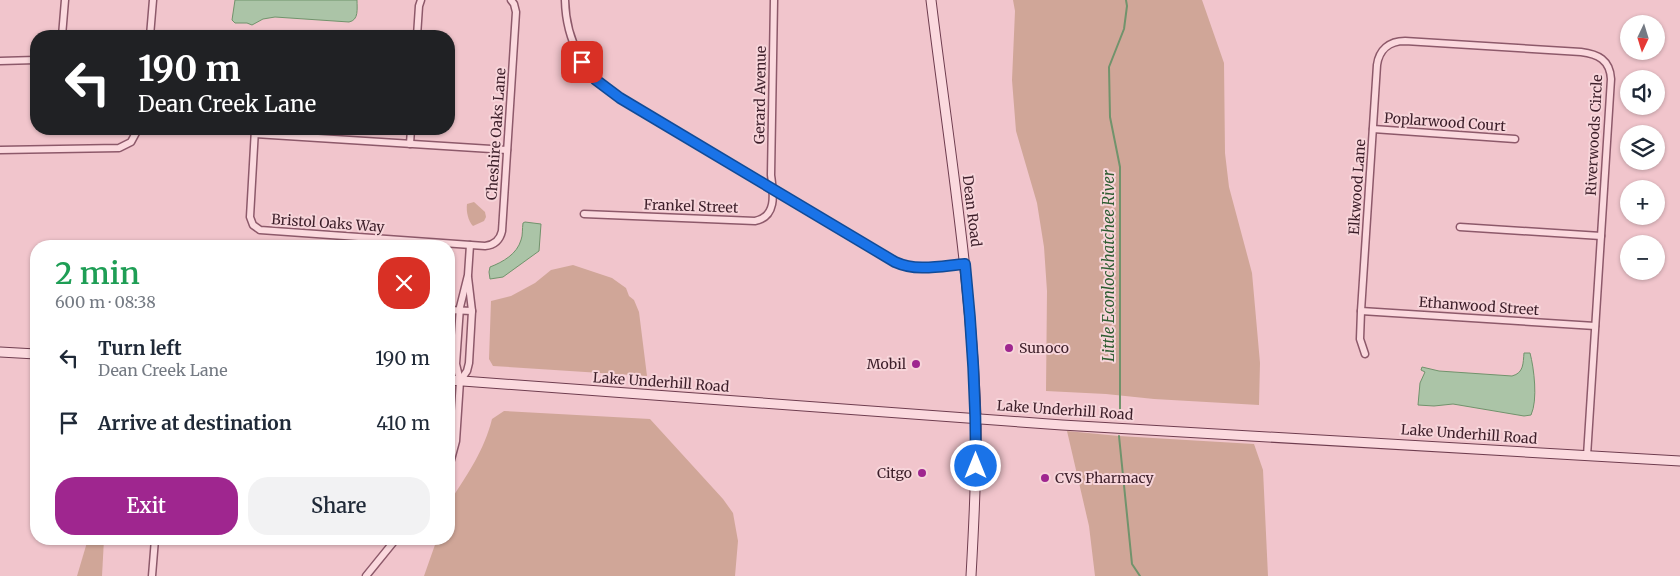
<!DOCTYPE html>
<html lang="en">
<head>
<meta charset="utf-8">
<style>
	body { margin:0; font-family:Merriweather,serif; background:#f2f2f3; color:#1f2937; height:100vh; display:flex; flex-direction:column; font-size:19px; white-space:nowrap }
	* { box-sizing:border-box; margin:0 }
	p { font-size:16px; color:#747a83 }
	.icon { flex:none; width:28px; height:28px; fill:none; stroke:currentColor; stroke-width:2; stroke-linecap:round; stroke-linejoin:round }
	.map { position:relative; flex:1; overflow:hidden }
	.details { position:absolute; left:30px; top:240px; width:425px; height:305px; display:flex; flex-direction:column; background:#fff; border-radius:20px; box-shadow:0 1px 4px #0004 }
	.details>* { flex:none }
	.guide { position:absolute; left:30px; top:30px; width:425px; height:105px; border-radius:20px; box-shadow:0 1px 4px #0004; background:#202124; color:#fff; overflow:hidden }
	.needle { width:32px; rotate:184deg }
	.buttons { position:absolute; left:1620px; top:15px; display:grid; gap:10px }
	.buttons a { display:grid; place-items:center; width:45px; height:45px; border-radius:50%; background:#fff; box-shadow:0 1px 4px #0004; font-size:25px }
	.pin { position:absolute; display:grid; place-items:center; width:42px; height:42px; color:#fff; margin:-21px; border-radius:10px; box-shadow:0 2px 8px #0006 }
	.me { position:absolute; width:55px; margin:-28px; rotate:0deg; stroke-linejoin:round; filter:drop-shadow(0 0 4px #0008) }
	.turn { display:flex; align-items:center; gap:18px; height:105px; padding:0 25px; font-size:22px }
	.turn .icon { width:65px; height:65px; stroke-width:2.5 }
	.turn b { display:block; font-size:35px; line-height:42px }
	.round { display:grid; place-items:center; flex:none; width:52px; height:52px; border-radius:20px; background:#f2f2f3 }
	.headline { display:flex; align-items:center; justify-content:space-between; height:85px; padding:0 25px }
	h1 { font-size:30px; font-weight:600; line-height:38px; color:#1e9e55 }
	.primary-button { display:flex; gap:10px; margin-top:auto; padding:10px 25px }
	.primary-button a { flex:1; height:58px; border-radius:20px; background:#9f268f; color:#fff; font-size:20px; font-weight:600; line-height:58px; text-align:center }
	.primary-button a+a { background:#f2f2f3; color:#1f2937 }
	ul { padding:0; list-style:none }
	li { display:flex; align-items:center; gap:15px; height:65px; padding:0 25px }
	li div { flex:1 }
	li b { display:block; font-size:19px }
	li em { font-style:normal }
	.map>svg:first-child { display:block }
	.green { fill:#d0a698 }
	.water { fill:#abc4a7; stroke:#71936c }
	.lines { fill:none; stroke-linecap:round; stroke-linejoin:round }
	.stream { stroke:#71936c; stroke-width:2 }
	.street-casing { stroke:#8d596a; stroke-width:9 }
	.secondary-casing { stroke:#6f3d4f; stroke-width:11 }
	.street { stroke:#fbd9de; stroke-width:6 }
	.secondary { stroke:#fbd9de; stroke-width:9 }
	.route-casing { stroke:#114b97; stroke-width:12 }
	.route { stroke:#1a73e8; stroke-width:9 }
	.poi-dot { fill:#9f268f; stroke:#f7d5da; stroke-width:2 }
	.labels { text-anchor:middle; stroke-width:4; stroke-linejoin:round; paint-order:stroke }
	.street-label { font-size:14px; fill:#3c1e29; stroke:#f7d5da }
	.poi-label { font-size:14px; fill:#3c1e29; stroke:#f7d5da; text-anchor:start }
	.water-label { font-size:15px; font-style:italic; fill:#2d5c30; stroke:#f7d5da }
</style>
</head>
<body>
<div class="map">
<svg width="1680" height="576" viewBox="0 0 1680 576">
	<rect width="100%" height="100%" fill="#f1c5cc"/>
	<!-- green -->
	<g class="green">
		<polygon points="1013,0 1202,0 1224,63 1225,153 1229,187 1252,273 1260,363 1259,405 1154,399 1106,394 1046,391 1047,291 1044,247 1037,203 1016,131 1012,80 1015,11"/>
		<path d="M474,202L485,212L486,217L484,221L473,226C468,221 466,211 467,204Z"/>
		<polygon points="573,265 612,278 626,288 629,296 634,300 639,312 647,376 493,366 489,359 491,301 511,296 535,283 551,270"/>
		<path d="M504,411L650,419L723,499L733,513L738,541L735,576H424L437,539H449V505L451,500C468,473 484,451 492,419Z"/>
		<polygon points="1067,431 1119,436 1254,444 1263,470 1268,576 1095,576 1089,526"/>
		<polygon points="88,539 104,539 102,576 77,576"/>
	</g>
	<!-- water -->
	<g class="water">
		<path d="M235,0H357C357,9 359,20 349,22L275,17L263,19L252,25L247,23H235L232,20Z"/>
		<path d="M525,222L541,224L539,251L503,277L490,279L489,272L490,267C503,262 517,254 521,240C523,235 522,229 523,223Z"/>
		<path d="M1524,353H1530C1534,368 1538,400 1531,415L1524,416L1453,404L1434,406L1418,405L1420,383L1425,372L1421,370L1422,367L1439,371L1512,376C1524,373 1523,363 1524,353Z"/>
	</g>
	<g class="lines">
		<!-- stream -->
		<g class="stream">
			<polyline points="1120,416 1120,167 1110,117 1109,67 1124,29 1127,6 1126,0"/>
			<polyline points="1119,436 1132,564 1140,576"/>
		</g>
		<!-- street casing -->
		<g class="street-casing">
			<g id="street">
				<path d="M565,0C566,42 585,75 620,98L895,262C917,272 941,266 965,264"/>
				<polyline points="62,36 65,0"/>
				<polyline points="150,36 153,0"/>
				<polyline points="417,36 419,6 421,0"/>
				<polyline points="0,61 36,60"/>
				<path d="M255,129L250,217L253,225L260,230L485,246C495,245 500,240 502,231L516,12L514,4L511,0"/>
				<polyline points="1373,129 1515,139"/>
				<polyline points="255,134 507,150"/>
				<polyline points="410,144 411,129"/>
				<polyline points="0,150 119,148 131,142 138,129"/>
				<path d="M584,214L755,221C778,217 773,191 771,175L774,0"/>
				<polyline points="1460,227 1601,236"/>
				<polyline points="449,310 472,311"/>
				<polyline points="1361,311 1595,326"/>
				<path d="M1365,354L1360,339L1361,311L1377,65C1379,50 1389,41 1405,41L1581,52C1598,54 1610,60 1611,79L1587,456"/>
				<polyline points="460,381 467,371 469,363 472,311 468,277"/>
				<polyline points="449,467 456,441 460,381 456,364 460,307 468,275 470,245"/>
				<polyline points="152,576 155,539"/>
				<polyline points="366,576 396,539"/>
			</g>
		</g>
		<!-- secondary casing -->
		<g class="secondary-casing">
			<g id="secondary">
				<path d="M931,0C948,139 971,277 976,417C977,470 974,523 971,576"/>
				<polyline points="0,352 36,354"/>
				<polyline points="449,380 1062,425 1680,461"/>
			</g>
		</g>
		<!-- street -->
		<use href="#street" class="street"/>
		<!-- secondary -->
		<use href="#secondary" class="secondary"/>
	</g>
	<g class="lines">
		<!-- route casing -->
		<g class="route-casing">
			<path id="route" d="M582,62L596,80L620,98L895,262C917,272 941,266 965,264C972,331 976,398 976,466"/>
		</g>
		<!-- route -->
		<use href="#route" class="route"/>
	</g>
	<!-- markers -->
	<g class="poi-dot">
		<circle cx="1009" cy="348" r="5"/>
		<circle cx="916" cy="364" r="5"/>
		<circle cx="922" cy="473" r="5"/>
		<circle cx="1045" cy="478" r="5"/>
	</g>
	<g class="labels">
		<!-- street labels -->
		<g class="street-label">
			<text transform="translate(760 95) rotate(-89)" y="5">Gerard Avenue</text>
			<text transform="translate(1445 122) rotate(4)" y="5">Poplarwood Court</text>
			<text transform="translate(496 134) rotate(-86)" y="5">Cheshire Oaks Lane</text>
			<text transform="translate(1594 135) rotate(-87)" y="5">Riverwoods Circle</text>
			<text transform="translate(1357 187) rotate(-86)" y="5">Elkwood Lane</text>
			<text transform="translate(691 206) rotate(2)" y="5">Frankel Street</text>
			<text transform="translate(972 211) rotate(83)" y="5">Dean Road</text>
			<text transform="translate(328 223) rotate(4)" y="5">Bristol Oaks Way</text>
			<text transform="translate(1479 306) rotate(4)" y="5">Ethanwood Street</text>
			<text transform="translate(661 382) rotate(4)" y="5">Lake Underhill Road</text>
			<text transform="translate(1065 410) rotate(4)" y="5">Lake Underhill Road</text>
			<text transform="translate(1469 434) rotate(4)" y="5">Lake Underhill Road</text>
		</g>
		<!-- poi labels -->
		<g class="poi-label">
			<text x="1019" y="353">Sunoco</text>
			<text x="906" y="369" text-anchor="end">Mobil</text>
			<text x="912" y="478" text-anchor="end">Citgo</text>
			<text x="1055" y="483">CVS Pharmacy</text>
		</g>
		<!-- water labels -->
		<g class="water-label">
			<text transform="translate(1109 266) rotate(-90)" y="5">Little Econlockhatchee River</text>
		</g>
	</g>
</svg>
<div class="buttons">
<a><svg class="needle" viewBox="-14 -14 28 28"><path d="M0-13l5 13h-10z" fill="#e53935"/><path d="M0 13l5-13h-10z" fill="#747a83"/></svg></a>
<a><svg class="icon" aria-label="sound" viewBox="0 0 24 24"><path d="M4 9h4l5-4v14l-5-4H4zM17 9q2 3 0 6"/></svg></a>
<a><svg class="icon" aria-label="layers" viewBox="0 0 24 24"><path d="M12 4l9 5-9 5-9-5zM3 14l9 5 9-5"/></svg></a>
<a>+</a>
<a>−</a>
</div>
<div class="pin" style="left:582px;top:62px;background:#d93025"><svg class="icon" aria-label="arrive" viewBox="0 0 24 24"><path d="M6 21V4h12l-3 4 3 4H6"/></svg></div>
<svg class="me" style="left:976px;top:466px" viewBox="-20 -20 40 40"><circle r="17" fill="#1a73e8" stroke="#fff" stroke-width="3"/><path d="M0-11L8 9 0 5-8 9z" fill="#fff"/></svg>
<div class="guide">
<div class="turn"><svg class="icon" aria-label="left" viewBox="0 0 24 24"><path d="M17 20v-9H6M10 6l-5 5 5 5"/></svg><div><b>190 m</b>Dean Creek Lane</div></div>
</div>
<section class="details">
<div class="headline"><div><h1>2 min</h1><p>600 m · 08:38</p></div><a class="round" style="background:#d93025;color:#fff"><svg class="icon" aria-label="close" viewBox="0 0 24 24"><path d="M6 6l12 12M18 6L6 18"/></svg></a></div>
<ul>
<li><svg class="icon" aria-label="left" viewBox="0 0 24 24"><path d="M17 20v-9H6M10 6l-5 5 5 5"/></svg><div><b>Turn left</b><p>Dean Creek Lane</p></div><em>190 m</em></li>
<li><svg class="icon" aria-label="arrive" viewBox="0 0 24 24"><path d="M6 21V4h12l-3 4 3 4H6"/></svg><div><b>Arrive at destination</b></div><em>410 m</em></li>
</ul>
<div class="primary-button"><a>Exit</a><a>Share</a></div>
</section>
</div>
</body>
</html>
